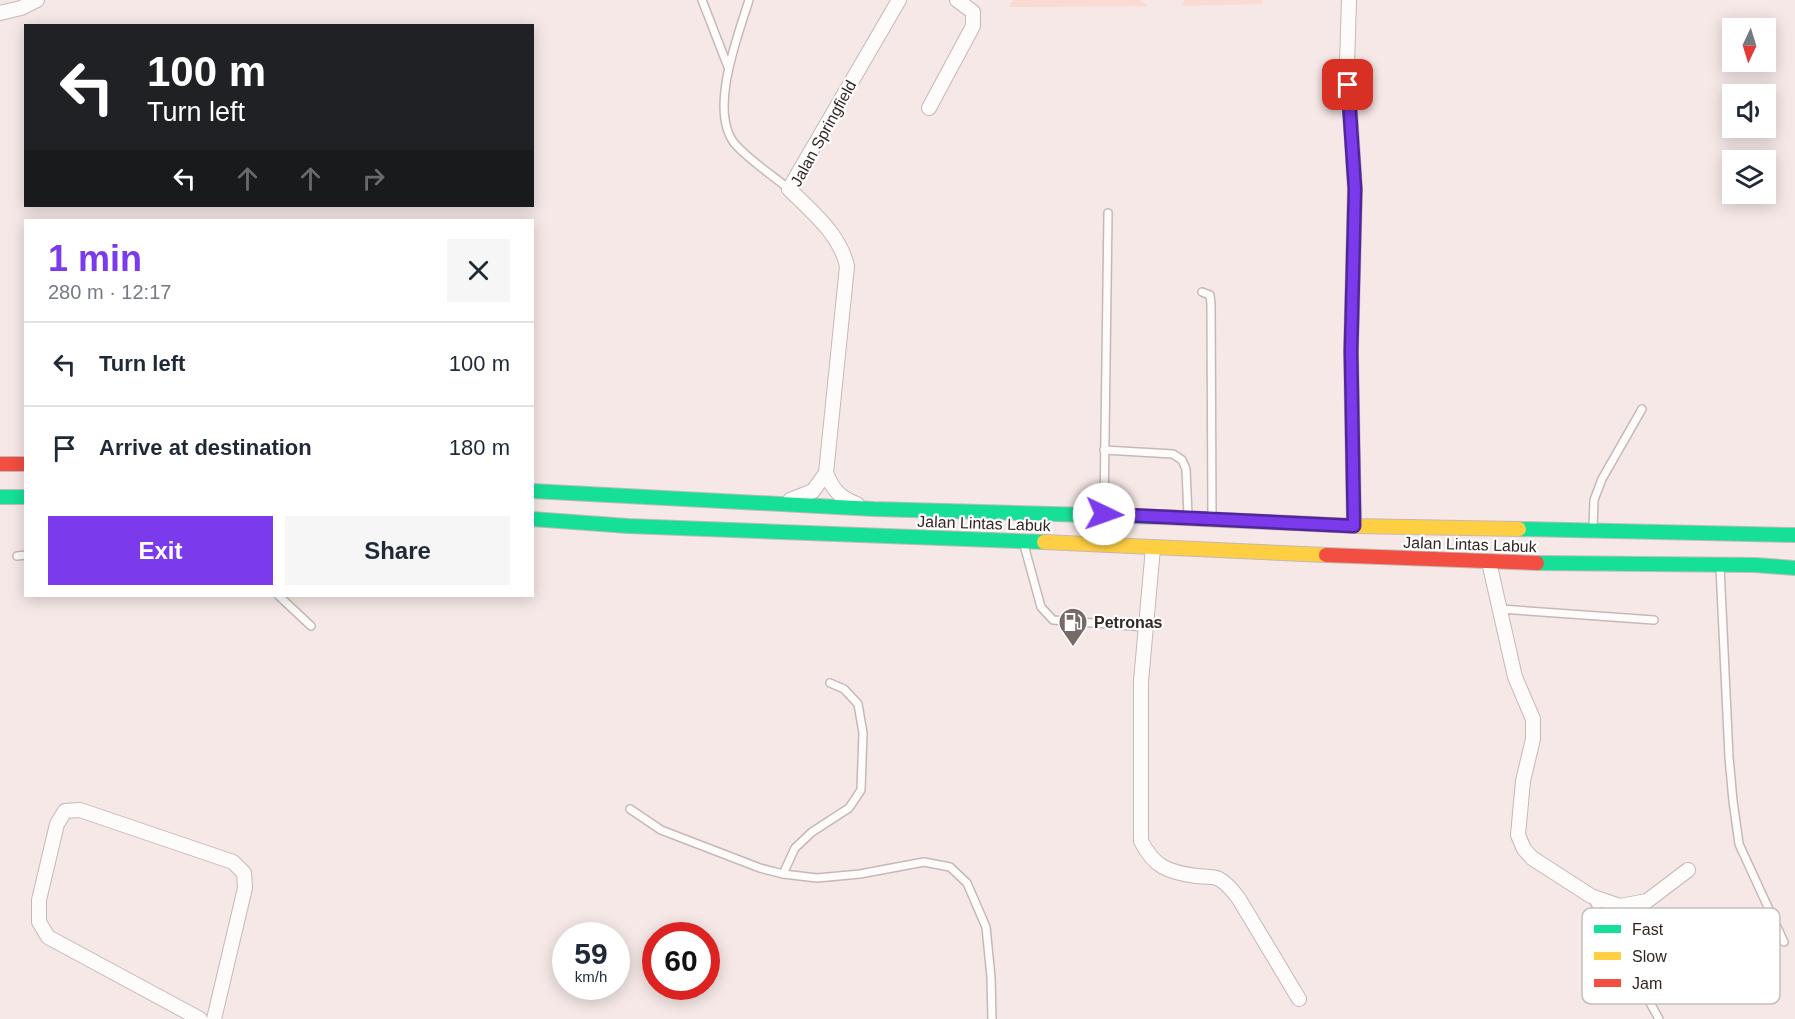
<!DOCTYPE html>
<html lang="en">
<head>
<meta charset="utf-8">
<style>
	body { margin:0; font-family:Helvetica,sans-serif; background:#f6f6f7; color:#1f2937; height:100vh; display:flex; flex-direction:column; font-size:22px; white-space:nowrap }
	* { box-sizing:border-box; margin:0 }
	p { font-size:20px; color:#747a83 }
	.icon { flex:none; width:33px; height:33px; fill:none; stroke:currentColor; stroke-width:2; stroke-linecap:round; stroke-linejoin:round }
	.map { position:relative; flex:1; overflow:hidden }
	.details { position:absolute; left:24px; top:219px; width:510px; height:378px; display:flex; flex-direction:column; background:#fff; border-radius:0px; box-shadow:0 3px 15px #0003 }
	.details>* { flex:none }
	.guide { position:absolute; left:24px; top:24px; width:510px; height:183px; border-radius:0px; box-shadow:0 3px 15px #0003; background:#202124; color:#fff; overflow:hidden }
	.needle { width:39px; rotate:184deg }
	.buttons { position:absolute; left:1722px; top:18px; display:grid; gap:12px }
	.buttons a { display:grid; place-items:center; width:54px; height:54px; border-radius:0px; background:#fff; box-shadow:0 3px 15px #0003; font-size:30px }
	.speed { position:absolute; left:552px; top:922px; display:flex; gap:12px; font-size:30px; font-weight:700; text-align:center }
	.speed>* { display:grid; place-content:center; width:78px; height:78px; border-radius:50%; background:#fff; box-shadow:0 3px 15px #0003; line-height:1 }
	.speed small { font-size:15px; font-weight:400 }
	.speed .limit { border:9px solid #d22; background:#fff; color:#111 }
	.pin { position:absolute; display:grid; place-items:center; width:51px; height:51px; color:#fff; margin:-26px; border-radius:12px; box-shadow:0 3px 9px #0006 }
	.me { position:absolute; width:66px; margin:-33px; rotate:93deg; stroke-linejoin:round; filter:drop-shadow(0 0 4px #0008) }
	.turn { display:flex; align-items:center; gap:21px; height:126px; padding:0 24px; font-size:27px }
	.turn .icon { width:78px; height:78px; stroke-width:2.5 }
	.turn b { display:block; font-size:42px; line-height:51px }
	.lanes { display:flex; align-items:center; height:57px; padding:0 24px; background:#0003; justify-content:center; gap:30px; direction:ltr }
	.lanes .off { opacity:.35 }
	.round { display:grid; place-items:center; flex:none; width:63px; height:63px; border-radius:0px; background:#f6f6f7 }
	.headline { display:flex; align-items:center; justify-content:space-between; height:102px; padding:0 24px }
	h1 { font-size:36px; font-weight:800; line-height:45px; color:#7c3aed }
	.cta { display:flex; gap:12px; margin-top:auto; padding:12px 24px }
	.cta a { flex:1; height:69px; border-radius:0px; background:#7c3aed; color:#fff; font-size:24px; font-weight:800; line-height:69px; text-align:center }
	.cta a+a { background:#f6f6f7; color:#1f2937 }
	ul { padding:0; list-style:none }
	li { display:flex; align-items:center; gap:18px; height:84px; padding:0 24px; border-top:2px solid #e0e1e3 }
	li div { flex:1 }
	li b { display:block; font-size:22px }
	li em { font-style:normal }
	.map>svg:first-child { display:block }
	.green { fill:#fadad3 }
	.lines { fill:none; stroke-linecap:round; stroke-linejoin:round }
	.lane-casing { stroke:#c5b9b6; stroke-width:10 }
	.street-casing { stroke:#c5b9b6; stroke-width:16 }
	.fast-casing { stroke:#c5b9b6; stroke-width:16 }
	.slow-casing { stroke:#c5b9b6; stroke-width:16 }
	.jam-casing { stroke:#c5b9b6; stroke-width:16 }
	.lane { stroke:#fefcfb; stroke-width:7 }
	.street { stroke:#fefcfb; stroke-width:14 }
	.fast { stroke:#16e098; stroke-width:14 }
	.slow { stroke:#ffcf43; stroke-width:14 }
	.jam { stroke:#f24e42; stroke-width:14 }
	.route-casing { stroke:#51269a; stroke-width:15 }
	.route { stroke:#7c3aed; stroke-width:10 }
	.labels { text-anchor:middle; stroke-width:4.5; stroke-linejoin:round; paint-order:stroke }
	.street-label { font-size:16px; fill:#342623; stroke:#fff }
	.poi-label { font-size:16px; font-weight:bold; fill:#342623; stroke:#fff; text-anchor:start }
	.key { fill:#fff; stroke:#c2bebd; stroke-width:1.5 }
	.key-label { font-size:16px; fill:#342623 }
</style>
</head>
<body>
<div class="map">
<svg width="1795" height="1019" viewBox="0 0 1795 1019">
	<rect width="100%" height="100%" fill="#f5e8e6"/>
	<!-- green -->
	<g class="green">
		<polygon points="1013,0 1139,0 1149,6 1009,7"/>
		<polygon points="1185,0 1262,0 1262,4 1182,6"/>
	</g>
	<g class="lines">
		<!-- lane casing -->
		<g class="lane-casing">
			<g id="lane">
				<polyline points="702,0 728,67"/>
				<path d="M749,0C738,36 708,111 735,144C749,160 772,175 789,189"/>
				<polyline points="1202,292 1210,295 1211,304 1212,517"/>
				<polyline points="1104,450 1173,454 1182,460 1186,469 1188,515"/>
				<polyline points="1104,511 1108,213"/>
				<polyline points="1593,528 1594,500 1602,479 1642,409"/>
				<polyline points="1024,545 1041,607 1053,620 1146,627"/>
				<polyline points="17,556 26,555"/>
				<polyline points="1720,567 1729,757 1733,801 1739,844 1784,942"/>
				<polyline points="279,596 311,626"/>
				<polyline points="1500,609 1654,620"/>
				<polyline points="630,809 661,830 760,868 783,874 817,878 860,874 924,862 950,867 967,883 986,927 991,977 992,1019"/>
				<polyline points="783,874 795,848 812,832 849,808 861,790 863,733 858,704 844,689 830,683"/>
				<polyline points="1592,898 1659,1019"/>
			</g>
		</g>
		<!-- street casing -->
		<g class="street-casing">
			<g id="street">
				<polyline points="1349,0 1347,64 1355,189 1351,351 1354,526"/>
				<polyline points="0,13 21,8 37,0"/>
				<polyline points="929,108 973,26 973,12 957,0"/>
				<path d="M826,473C833,490 840,498 857,504"/>
				<path d="M790,500L813,491L826,473L847,266C840,234 811,211 789,189L899,0"/>
				<path d="M1153,548L1141,681V841C1154,867 1168,872 1196,876C1203,877 1213,876 1219,879C1228,884 1233,891 1239,899L1299,999"/>
				<polyline points="1489,562 1515,677 1533,719 1533,739 1523,781 1518,835 1524,849 1532,858 1591,896 1620,906 1647,901 1688,870"/>
				<polyline points="200,1019 48,937 39,922 39,900 57,824 65,811 80,810 233,862 244,873 245,888 214,1019"/>
			</g>
		</g>
		<!-- fast casing -->
		<g class="fast-casing">
			<g id="fast">
				<polyline points="532,491 874,509 1161,517"/>
				<polyline points="0,497 26,497"/>
				<polyline points="532,519 628,526 1044,542"/>
				<polyline points="1519,529 1795,535"/>
				<polyline points="1537,563 1755,565 1795,568"/>
			</g>
		</g>
		<!-- slow casing -->
		<g class="slow-casing">
			<g id="slow">
				<polyline points="1161,517 1354,526 1519,529"/>
				<polyline points="1044,542 1326,555"/>
			</g>
		</g>
		<!-- jam casing -->
		<g class="jam-casing">
			<g id="jam">
				<polyline points="0,464 26,464"/>
				<polyline points="1326,555 1537,563"/>
			</g>
		</g>
		<!-- lane -->
		<use href="#lane" class="lane"/>
		<!-- street -->
		<use href="#street" class="street"/>
		<!-- fast -->
		<use href="#fast" class="fast"/>
		<!-- slow -->
		<use href="#slow" class="slow"/>
		<!-- jam -->
		<use href="#jam" class="jam"/>
	</g>
	<g class="lines">
		<!-- route casing -->
		<g class="route-casing">
			<polyline id="route" points="1104,514 1354,526 1351,351 1355,189 1348,85"/>
		</g>
		<!-- route -->
		<use href="#route" class="route"/>
	</g>
	<!-- icons -->
	<defs>
		<g id="fuel-pin" transform="scale(1.5)"><path d="M0 17L-7.5 6A9.5 9.5 0 1 1 7.5 6Z" fill="#786a67" stroke="#fff"/><path d="M-5.5-6h7V0h2V4h1.3V-2.5L3-4.5l.8-.8L6-3V5H2.5V1h-1V6h-7ZM-4.2-4.7v3.2H.2V-4.7Z" fill="#fff"/></g>
	</defs>
	<g fill-rule="evenodd">
		<use href="#fuel-pin" x="1073" y="622"/>
	</g>
	<g class="labels">
		<!-- street labels -->
		<g class="street-label">
			<text transform="translate(823 133) rotate(-61)" y="6">Jalan Springfield</text>
			<text transform="translate(984 523) rotate(2)" y="6">Jalan Lintas Labuk</text>
			<text transform="translate(1470 544) rotate(2)" y="6">Jalan Lintas Labuk</text>
		</g>
		<!-- poi labels -->
		<g class="poi-label">
			<text x="1094" y="628">Petronas</text>
		</g>
	</g>
	<!-- legend -->
	<rect x="1582" y="908" width="198" height="96" rx="9" class="key"/>
	<rect x="1594" y="925" width="27" height="8" fill="#16e098"/>
	<rect x="1594" y="952" width="27" height="8" fill="#ffcf43"/>
	<rect x="1594" y="979" width="27" height="8" fill="#f24e42"/>
	<g class="key-label">
		<text x="1632" y="935">Fast</text>
		<text x="1632" y="962">Slow</text>
		<text x="1632" y="989">Jam</text>
	</g>
</svg>
<div class="buttons">
<a><svg class="needle" viewBox="-14 -14 28 28"><path d="M0-13l5 13h-10z" fill="#e53935"/><path d="M0 13l5-13h-10z" fill="#747a83"/></svg></a>
<a><svg class="icon" aria-label="sound" viewBox="0 0 24 24"><path d="M4 9h4l5-4v14l-5-4H4zM17 9q2 3 0 6"/></svg></a>
<a><svg class="icon" aria-label="layers" viewBox="0 0 24 24"><path d="M12 4l9 5-9 5-9-5zM3 14l9 5 9-5"/></svg></a>
</div>
<div class="speed"><div>59<small>km/h</small></div><div class="limit">60</div></div>
<div class="pin" style="left:1348px;top:85px;background:#d93025"><svg class="icon" aria-label="arrive" viewBox="0 0 24 24"><path d="M6 21V4h12l-3 4 3 4H6"/></svg></div>
<svg class="me" style="left:1104px;top:514px" viewBox="-20 -20 40 40"><circle r="19" fill="#fff"/><path d="M0-13L10 11 0 6-10 11z" fill="#7c3aed"/></svg>
<div class="guide">
<div class="turn"><svg class="icon" aria-label="left" viewBox="0 0 24 24"><path d="M17 20v-9H6M10 6l-5 5 5 5"/></svg><div><b>100 m</b>Turn left</div></div>
<div class="lanes"><svg class="icon" aria-label="left" viewBox="0 0 24 24"><path d="M17 20v-9H6M10 6l-5 5 5 5"/></svg><svg class="icon off" aria-label="ahead" viewBox="0 0 24 24"><path d="M12 20V5M6 11l6-6 6 6"/></svg><svg class="icon off" aria-label="ahead" viewBox="0 0 24 24"><path d="M12 20V5M6 11l6-6 6 6"/></svg><svg class="icon off" aria-label="right" viewBox="0 0 24 24"><path d="M7 20v-9h11M14 6l5 5-5 5"/></svg></div>
</div>
<section class="details">
<div class="headline"><div><h1>1 min</h1><p>280 m · 12:17</p></div><a class="round"><svg class="icon" aria-label="close" viewBox="0 0 24 24"><path d="M6 6l12 12M18 6L6 18"/></svg></a></div>
<ul>
<li><svg class="icon" aria-label="left" viewBox="0 0 24 24"><path d="M17 20v-9H6M10 6l-5 5 5 5"/></svg><div><b>Turn left</b></div><em>100 m</em></li>
<li><svg class="icon" aria-label="arrive" viewBox="0 0 24 24"><path d="M6 21V4h12l-3 4 3 4H6"/></svg><div><b>Arrive at destination</b></div><em>180 m</em></li>
</ul>
<div class="cta"><a>Exit</a><a>Share</a></div>
</section>
</div>
</body>
</html>
